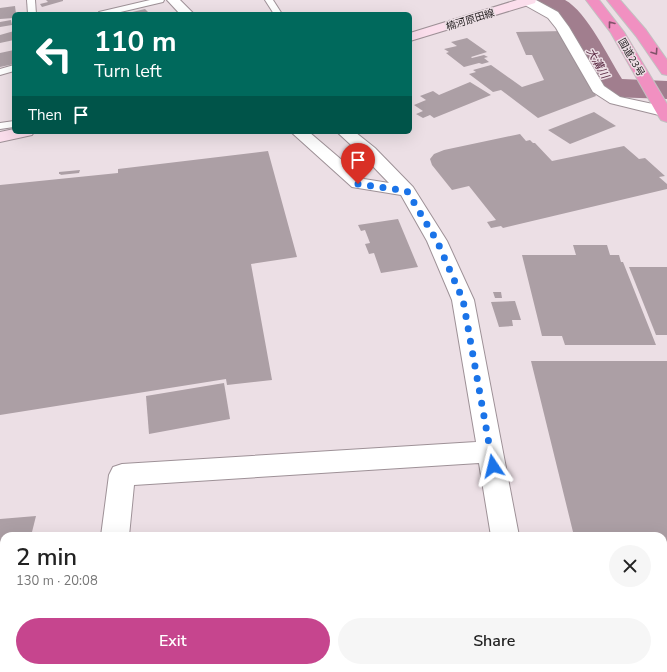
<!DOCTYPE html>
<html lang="en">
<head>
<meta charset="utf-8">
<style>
	body { margin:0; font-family:"Nunito Sans","Noto Sans JP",sans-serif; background:#f6f6f6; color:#222; height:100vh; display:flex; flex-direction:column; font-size:15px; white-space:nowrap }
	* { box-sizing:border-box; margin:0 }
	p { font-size:13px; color:#767676 }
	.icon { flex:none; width:22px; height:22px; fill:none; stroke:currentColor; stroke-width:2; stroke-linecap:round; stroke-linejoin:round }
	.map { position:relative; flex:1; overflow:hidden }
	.side { position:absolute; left:0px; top:532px; width:667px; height:140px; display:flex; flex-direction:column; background:#fff; border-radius:12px 12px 0 0; box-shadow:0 4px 16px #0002 }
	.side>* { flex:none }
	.hud { position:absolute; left:12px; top:12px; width:400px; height:122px; border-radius:6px; box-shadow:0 4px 16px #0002; background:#00695c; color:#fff; overflow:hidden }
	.pin { position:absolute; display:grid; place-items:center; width:34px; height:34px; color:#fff; margin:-41px -17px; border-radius:50% 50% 50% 0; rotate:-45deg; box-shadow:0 0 4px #0007 }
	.pin .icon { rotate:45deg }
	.me { position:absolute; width:44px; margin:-22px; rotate:350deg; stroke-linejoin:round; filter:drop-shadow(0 0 3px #0008) }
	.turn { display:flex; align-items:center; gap:14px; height:84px; padding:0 16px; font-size:18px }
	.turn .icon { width:52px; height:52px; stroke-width:2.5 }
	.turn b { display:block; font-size:28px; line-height:34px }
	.then { display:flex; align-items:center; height:38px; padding:0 16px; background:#0003; gap:8px; font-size:15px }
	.round { display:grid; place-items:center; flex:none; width:42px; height:42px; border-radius:21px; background:#f6f6f6 }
	.overview { display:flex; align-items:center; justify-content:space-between; height:68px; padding:0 16px }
	h1 { font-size:24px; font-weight:600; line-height:30px }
	.primary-button { display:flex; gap:8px; margin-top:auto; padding:8px 16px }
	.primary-button a { flex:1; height:46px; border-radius:24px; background:#c6458e; color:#fff; font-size:16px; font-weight:600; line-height:46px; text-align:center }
	.primary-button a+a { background:#f6f6f6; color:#222 }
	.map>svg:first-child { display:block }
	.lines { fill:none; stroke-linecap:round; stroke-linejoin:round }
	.river { fill:#a17e8e; fill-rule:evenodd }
	.building { fill:#ac9fa5 }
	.lane-casing { stroke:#9e9197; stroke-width:2 }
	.street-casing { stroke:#9e9197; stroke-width:2 }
	.secondary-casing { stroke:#9e9197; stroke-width:2 }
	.highway-casing { stroke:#c2c1c1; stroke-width:2 }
	.lane { fill:#fff; fill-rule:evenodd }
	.street { fill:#fff; fill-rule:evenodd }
	.secondary { fill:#fbdeec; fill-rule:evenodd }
	.highway { fill:#f190c1; fill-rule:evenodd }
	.oneway { stroke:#81536a }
	.route { stroke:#1a73e8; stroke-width:7; stroke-dasharray:0 12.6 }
	.labels { text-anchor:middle; stroke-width:3; stroke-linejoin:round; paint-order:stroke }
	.far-street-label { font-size:10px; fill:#262123; stroke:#ecdfe5 }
	.far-water-label { font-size:11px; font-style:italic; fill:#5b2b44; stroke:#ecdfe5 }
</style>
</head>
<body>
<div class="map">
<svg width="667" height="672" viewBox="0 0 667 672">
	<rect width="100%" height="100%" fill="#ecdfe5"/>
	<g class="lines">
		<!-- river -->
		<path class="river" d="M533,0H565C587,12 608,57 622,79L667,81V99L612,97L601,94L562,24L550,12L537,5Z"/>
	</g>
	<!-- building -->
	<g class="building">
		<polygon points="46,0 63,0 63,1 42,7 40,4 48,2"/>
		<polygon points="15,6 16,14 14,14 14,18 0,19 0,8"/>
		<polygon points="145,9 150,14 128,14 128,13"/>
		<polygon points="11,20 12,25 0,27 0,22"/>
		<polygon points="14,31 14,40 0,43 0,35"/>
		<polygon points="563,31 596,96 538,118 501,90 493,92 469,74 476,72 473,70 491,65 522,87 544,80 532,55 526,55 516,32"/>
		<polygon points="467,38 487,52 471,57 472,58 484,55 488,57 484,58 489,62 482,64 479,63 464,67 446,53 449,52 444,49 457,46 451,42"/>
		<polygon points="14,50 14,64 0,67 0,53"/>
		<polygon points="470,82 491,95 434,118 430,115 423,118 416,114 423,111 414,105 426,100 420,96 433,91 439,95"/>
		<polygon points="594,112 616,126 570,144 548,130"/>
		<polygon points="520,134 526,141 530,140 533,143 535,143 552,161 624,146 639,159 645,158 665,176 659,177 667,184 667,189 503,228 501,226 491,228 487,222 496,220 469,186 452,190 432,165 430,159 434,154 444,150"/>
		<polygon points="268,151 297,257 251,264 272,380 227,385 226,379 0,415 0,185 118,173 118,169"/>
		<polygon points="80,170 79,173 60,175 61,174 59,174 59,172"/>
		<polygon points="398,219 418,267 381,273 374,253 369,254 365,244 370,243 365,230 361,231 358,225"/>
		<polygon points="573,245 607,245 610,255 619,255 621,262 623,262 656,345 565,345 562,336 542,336 522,255 576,255"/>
		<polygon points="629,267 667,267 667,335 656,335"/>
		<polygon points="493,292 501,292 502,298 495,298"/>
		<polygon points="515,301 521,320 512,320 513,326 499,327 491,302"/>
		<polygon points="531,361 667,361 667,566 663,566 663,536 574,536"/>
		<polygon points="224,383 230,419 149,434 146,396"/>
		<polygon points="36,516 31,536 4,536 4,666 3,672 0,672 0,519"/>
		<rect x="281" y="668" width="211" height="4"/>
	</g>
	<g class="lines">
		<!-- lane casing -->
		<g class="lane-casing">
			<g id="lane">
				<polygon points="27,0 35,0 36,14 28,14"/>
				<polygon points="150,0 164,0 163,2 112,14 98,14 99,12"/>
				<polygon points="265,0 273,0 282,14 274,14"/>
				<polygon points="14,65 14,71 0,75 0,69"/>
				<polygon points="14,121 14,127 0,129 0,123"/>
			</g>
		</g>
		<!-- street casing -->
		<g class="street-casing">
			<g id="street">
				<polygon points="167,0 180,0 194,14 180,14"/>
				<polygon points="522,0 536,0 558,12 569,27 604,86 620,97 667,107 667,115 663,116 610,103 593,92 556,28 548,18 523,4"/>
				<polygon points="291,132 309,132 364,179 389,183 363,156 337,132 355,132 375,148 413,187 447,241 474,300 519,536 491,536 479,463 134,485 129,536 101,536 109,475 113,467 122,464 476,442 452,300 427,241 401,195 352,187"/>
				<rect x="82" y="668" width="32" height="4"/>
				<polygon points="513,668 545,668 546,672 514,672"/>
			</g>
		</g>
		<!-- secondary casing -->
		<g class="secondary-casing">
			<g id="secondary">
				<polygon points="517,0 536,0 535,3 410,41 410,33"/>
				<polygon points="14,129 14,132 34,132 32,135 0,142 0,132"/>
			</g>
		</g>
		<!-- highway casing -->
		<g class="highway-casing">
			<g id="highway">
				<polygon points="586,0 599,0 624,32 667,104 667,122 661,120 659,117 611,33"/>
				<polygon points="607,0 620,0 646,30 667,60 667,75 662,74 636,36"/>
			</g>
		</g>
		<!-- lane -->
		<use href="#lane" class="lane"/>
		<!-- street -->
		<use href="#street" class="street"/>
		<!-- secondary -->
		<use href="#secondary" class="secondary"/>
		<!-- highway -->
		<use href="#highway" class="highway"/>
	</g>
	<!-- one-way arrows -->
	<defs><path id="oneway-chevron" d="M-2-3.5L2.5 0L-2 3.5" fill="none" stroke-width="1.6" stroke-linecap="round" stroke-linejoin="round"/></defs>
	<g class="oneway">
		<use href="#oneway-chevron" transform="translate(611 24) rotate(-128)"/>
		<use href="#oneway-chevron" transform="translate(655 52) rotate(56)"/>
	</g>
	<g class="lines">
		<!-- route -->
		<polyline class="route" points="358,184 407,191 437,241 463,300 493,466"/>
	</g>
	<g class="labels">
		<!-- far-street labels -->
		<g class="far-street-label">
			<text transform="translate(470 19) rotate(-17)" y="4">楠河原田線</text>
			<text transform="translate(632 57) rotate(60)" y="4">国道23号</text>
		</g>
		<!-- far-water labels -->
		<g class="far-water-label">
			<text transform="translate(598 63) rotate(60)" y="4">大溝川</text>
		</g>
	</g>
</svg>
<div class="pin" style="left:358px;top:184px;background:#d93025"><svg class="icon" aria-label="arrive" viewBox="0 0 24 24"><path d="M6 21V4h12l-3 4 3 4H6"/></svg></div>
<svg class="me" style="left:493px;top:466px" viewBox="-20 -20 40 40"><path d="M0-17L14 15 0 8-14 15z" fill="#1a73e8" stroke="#fff" stroke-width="4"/></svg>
<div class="hud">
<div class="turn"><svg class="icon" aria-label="left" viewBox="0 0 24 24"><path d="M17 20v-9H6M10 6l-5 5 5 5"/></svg><div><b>110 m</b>Turn left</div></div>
<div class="then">Then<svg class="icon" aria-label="arrive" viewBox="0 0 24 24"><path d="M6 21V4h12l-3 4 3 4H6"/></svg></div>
</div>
<section class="side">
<div class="overview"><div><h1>2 min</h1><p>130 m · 20:08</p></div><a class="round"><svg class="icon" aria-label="close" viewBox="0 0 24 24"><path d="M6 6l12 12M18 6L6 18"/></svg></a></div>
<div class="primary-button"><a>Exit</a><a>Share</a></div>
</section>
</div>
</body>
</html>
